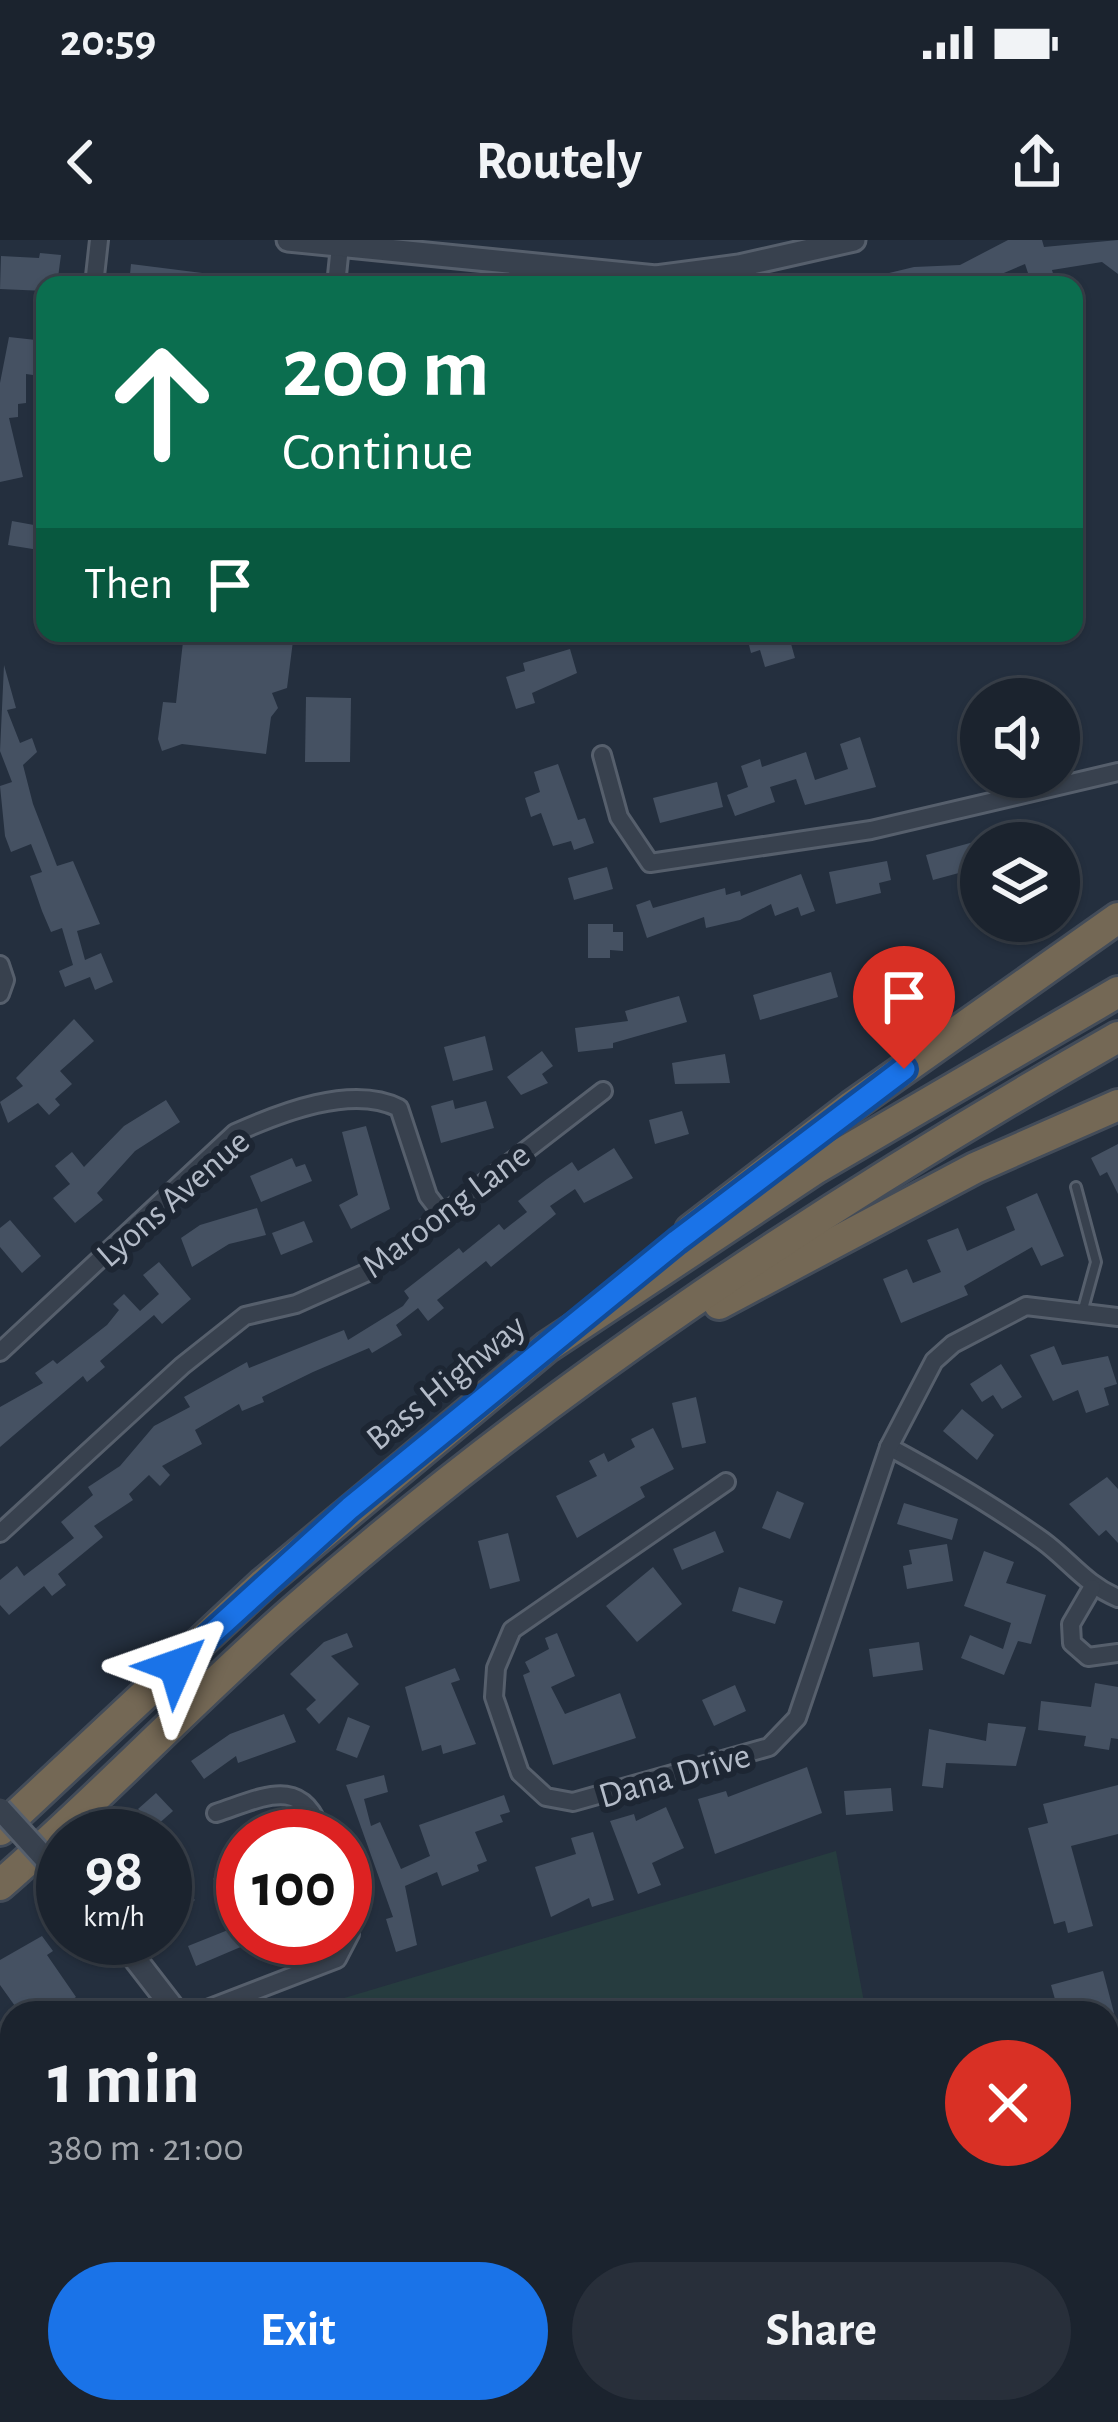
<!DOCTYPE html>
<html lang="en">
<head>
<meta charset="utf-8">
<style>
	body { margin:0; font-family:"Alegreya Sans",sans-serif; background:#282f3a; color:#f1f3f6; height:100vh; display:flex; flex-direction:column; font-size:45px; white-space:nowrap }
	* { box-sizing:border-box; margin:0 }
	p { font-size:39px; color:#a0a4aa }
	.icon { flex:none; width:66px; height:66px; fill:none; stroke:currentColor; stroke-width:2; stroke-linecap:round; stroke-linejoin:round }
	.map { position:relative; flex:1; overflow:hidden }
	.sheet { position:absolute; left:0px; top:1761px; width:1119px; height:423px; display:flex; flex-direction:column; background:#1b232e; border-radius:36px 36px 0 0; box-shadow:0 3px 9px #0004,0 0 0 3px #39404a }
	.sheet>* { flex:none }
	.hud { position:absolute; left:36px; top:36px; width:1047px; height:366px; border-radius:24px; box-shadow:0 3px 9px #0004,0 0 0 3px #39404a; background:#0b6e4f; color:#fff; overflow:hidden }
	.fabs { position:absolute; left:960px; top:438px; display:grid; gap:24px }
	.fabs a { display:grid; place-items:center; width:120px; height:120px; border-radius:50%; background:#1b232e; box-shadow:0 3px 9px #0004,0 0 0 3px #39404a; font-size:60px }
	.speed { position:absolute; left:36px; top:1569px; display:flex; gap:24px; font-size:60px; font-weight:700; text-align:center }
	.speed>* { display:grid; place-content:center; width:156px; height:156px; border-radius:50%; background:#1b232e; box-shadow:0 3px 9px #0004,0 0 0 3px #39404a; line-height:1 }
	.speed small { font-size:30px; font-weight:400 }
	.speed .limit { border:18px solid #d22; background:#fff; color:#111 }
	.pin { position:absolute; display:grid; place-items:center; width:102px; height:102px; color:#fff; margin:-123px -51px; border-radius:50% 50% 50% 0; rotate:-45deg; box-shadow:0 0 12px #0007 }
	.pin .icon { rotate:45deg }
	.me { position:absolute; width:132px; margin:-66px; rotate:47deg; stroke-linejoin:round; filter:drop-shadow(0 0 9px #0008) }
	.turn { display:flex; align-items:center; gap:42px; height:252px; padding:0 48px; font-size:54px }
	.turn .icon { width:156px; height:156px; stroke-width:2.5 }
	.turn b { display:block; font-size:84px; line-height:102px }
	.then { display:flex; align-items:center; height:114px; padding:0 48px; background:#0003; gap:24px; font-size:45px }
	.round { display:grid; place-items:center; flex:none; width:126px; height:126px; border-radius:63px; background:#282f3a }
	.headline { display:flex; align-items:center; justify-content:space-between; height:204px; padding:0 48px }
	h1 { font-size:72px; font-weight:700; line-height:90px }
	.cta { display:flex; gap:24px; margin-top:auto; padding:24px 48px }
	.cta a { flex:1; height:138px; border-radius:72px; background:#1a73e8; color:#fff; font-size:48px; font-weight:700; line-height:138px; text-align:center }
	.cta a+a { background:#282f3a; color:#f1f3f6 }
	.status { display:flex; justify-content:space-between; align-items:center; height:84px; padding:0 60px; background:#1b232e; direction:ltr }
	.status svg { height:33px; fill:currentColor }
	header { display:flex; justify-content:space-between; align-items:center; height:156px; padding:0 48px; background:#1b232e; font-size:54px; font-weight:700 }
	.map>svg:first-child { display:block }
	.green { fill:#263c3f }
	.building { fill:#455162 }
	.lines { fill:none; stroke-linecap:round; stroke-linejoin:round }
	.service-casing { stroke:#565f6c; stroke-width:14 }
	.minor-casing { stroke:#565f6c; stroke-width:22 }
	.tertiary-casing { stroke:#565f6c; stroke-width:27 }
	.motorway-casing { stroke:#434c59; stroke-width:36 }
	.service { stroke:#38414e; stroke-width:8 }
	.minor { stroke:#38414e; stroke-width:16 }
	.tertiary { stroke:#38414e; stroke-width:21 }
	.motorway { stroke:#746855; stroke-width:30 }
	.tertiary-bridge-casing { stroke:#565f6c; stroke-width:27; stroke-linecap:butt }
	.tertiary-bridge { stroke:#38414e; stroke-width:21 }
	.route-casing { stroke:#114b97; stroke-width:30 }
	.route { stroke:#1a73e8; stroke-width:21 }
	.labels { text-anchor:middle; stroke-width:12; stroke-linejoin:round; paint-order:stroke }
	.street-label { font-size:36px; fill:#b4bcc9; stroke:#1d2633 }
</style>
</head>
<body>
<div class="status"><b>20:59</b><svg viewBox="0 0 49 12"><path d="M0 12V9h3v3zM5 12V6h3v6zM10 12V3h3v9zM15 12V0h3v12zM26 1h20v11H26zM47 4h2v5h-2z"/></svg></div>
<header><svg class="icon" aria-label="back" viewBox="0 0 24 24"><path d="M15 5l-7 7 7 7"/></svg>Routely<svg class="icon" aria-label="share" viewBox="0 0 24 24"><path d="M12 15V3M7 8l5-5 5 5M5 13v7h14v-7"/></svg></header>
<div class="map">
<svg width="1118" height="2182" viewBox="0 0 1118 2182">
	<rect width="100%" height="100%" fill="#242f3e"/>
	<!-- green -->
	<g class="green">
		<polygon points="836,1611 866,1773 294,1773"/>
		<polygon points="311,2172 919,2172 929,2181 314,2182"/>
	</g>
	<!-- building -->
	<g class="building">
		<polygon points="1008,0 1042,0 1044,7 1118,0 1118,34 1102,22 1052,30 1054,37 1032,45 1025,24 978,44 976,39 951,45 861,45 860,40 914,27 960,25"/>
		<polygon points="40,13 61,15 57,45 45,45 45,51 0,49 1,16 39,18"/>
		<polygon points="131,24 226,36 225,45 129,45"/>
		<polygon points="9,97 36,100 33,135 26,134 26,163 18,164 18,177 9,178 23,237 0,242 0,143"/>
		<polygon points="12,281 45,287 45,311 8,305"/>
		<polygon points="184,393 294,393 287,448 272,453 278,468 271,477 266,514 182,504 162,511 158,499 163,462 176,463"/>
		<polygon points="746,393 788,393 795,418 765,427 760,410 751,413"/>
		<polygon points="570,409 577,433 532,453 535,463 516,469 506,437 525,431 523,423"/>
		<polygon points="4,425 16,468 7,470 20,503 32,498 37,512 23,525 33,564 57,626 73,621 100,684 77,691 85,720 101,713 113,742 95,750 90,737 65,747 59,731 73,725 62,688 51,692 42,671 30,636 42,632 31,604 11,612 5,596 0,546 12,542 0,511"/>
		<polygon points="306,457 351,458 350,522 305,522"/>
		<polygon points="860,497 876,547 805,565 796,539 770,547 775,562 735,576 727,555 748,547 741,526 760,519 762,527 806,512 815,540 848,529 840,504"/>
		<polygon points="558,524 578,580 585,578 594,603 574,610 571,601 553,606 541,573 531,577 525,558 540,552 534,532"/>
		<polygon points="717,542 723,567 660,583 653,558"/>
		<polygon points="981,600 981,627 933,640 926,615"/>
		<polygon points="887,621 891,640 879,643 881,653 836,664 829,632"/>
		<polygon points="607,627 613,649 574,660 568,638"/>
		<polygon points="801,634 815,671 801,676 798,667 775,676 771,664 740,680 706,688 704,677 647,698 636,665 650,660 653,668 725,648 726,655 740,651 741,656"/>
		<polygon points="588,684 613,684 613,692 623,692 623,711 610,710 610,718 588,718"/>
		<polygon points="831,732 838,757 760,780 753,755"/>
		<polygon points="679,756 687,782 613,803 613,808 578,812 575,788 628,781 625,771"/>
		<polygon points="74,779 94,801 60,831 72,844 55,859 60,865 49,875 38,863 8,883 0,862 23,846 16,838"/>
		<polygon points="485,796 493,830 453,841 444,807"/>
		<polygon points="542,811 553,826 542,834 548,843 521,855 507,837"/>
		<polygon points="725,814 730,843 675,844 672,823"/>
		<polygon points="166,860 180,882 135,911 97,953 103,960 75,983 53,958 70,944 55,926 72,912 84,927 124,886"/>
		<polygon points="453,860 455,869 486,861 494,888 441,903 431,866"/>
		<polygon points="682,871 689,894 655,904 649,880"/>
		<polygon points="366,886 390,969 351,989 339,965 358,955 342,892"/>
		<polygon points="1118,904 1118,954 1107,932 1100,936 1091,918"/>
		<polygon points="614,908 633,938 584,963 575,949 550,966 556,974 491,1027 486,1021 437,1060 444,1068 428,1081 418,1068 396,1085 402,1095 372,1113 369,1108 313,1132 262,1157 264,1162 242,1171 239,1164 195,1190 202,1204 162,1226 170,1235 160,1246 149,1235 129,1254 133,1260 94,1286 103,1297 58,1334 66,1345 52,1356 44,1346 9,1375 0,1365 0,1340 17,1326 24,1336 74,1298 61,1282 93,1255 88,1247 120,1226 154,1186 190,1167 184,1157 247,1122 249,1128 344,1090 348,1100 403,1066 409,1058 404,1051 459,1008 463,1013 499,984 504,990 527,972 518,961 547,939 572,922 578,931"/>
		<polygon points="292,918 296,927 305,924 312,941 261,962 250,936"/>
		<polygon points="1037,953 1064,1016 1041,1026 1032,1007 964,1046 968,1055 901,1083 883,1039 907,1029 913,1043 941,1032 927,1000 958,988 967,1011 1015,990 1006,967"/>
		<polygon points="257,968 266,995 229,1004 192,1027 181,998 200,985"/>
		<polygon points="10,980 41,1016 22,1033 0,1007 0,988"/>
		<polygon points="304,981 313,1002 281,1015 272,993"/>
		<polygon points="159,1022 191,1059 162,1084 154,1075 100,1121 105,1127 87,1142 83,1136 0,1207 0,1167 43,1143 35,1133 53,1120 57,1124 107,1085 119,1070 113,1064 124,1054 140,1071 159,1054 143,1035"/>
		<polygon points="1054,1106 1062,1125 1108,1116 1117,1144 1104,1148 1109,1165 1086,1173 1078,1150 1053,1161 1030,1115"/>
		<polygon points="1001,1124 1022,1157 1002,1169 993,1155 982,1162 970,1144"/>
		<polygon points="696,1157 706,1203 682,1208 672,1163"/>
		<polygon points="962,1169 994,1195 977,1220 943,1191"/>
		<polygon points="653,1188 674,1229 640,1247 645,1257 577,1298 556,1256 597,1236 589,1221 604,1213 608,1222 635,1207 631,1199"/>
		<polygon points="1107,1237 1118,1249 1118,1303 1106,1290 1099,1296 1069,1264"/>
		<polygon points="777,1251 804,1263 790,1299 762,1288"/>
		<polygon points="904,1263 958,1279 952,1300 897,1284"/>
		<polygon points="715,1291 724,1312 682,1330 673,1309"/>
		<polygon points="508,1293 520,1341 490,1349 478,1301"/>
		<polygon points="947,1304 953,1341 907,1349 903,1326 912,1324 909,1310"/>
		<polygon points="984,1311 1014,1322 1006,1343 1046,1355 1031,1404 1018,1401 1004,1435 961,1418 970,1395 1003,1409 1011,1383 964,1366"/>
		<polygon points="653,1327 682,1364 637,1402 606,1366"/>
		<polygon points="739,1347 783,1361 775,1384 732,1371"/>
		<polygon points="347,1393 353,1407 331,1416 359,1444 319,1484 306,1469 316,1460 290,1434 324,1402"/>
		<polygon points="557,1393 575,1436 551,1447 565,1474 620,1453 636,1498 553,1525 523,1435 530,1432 525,1422 549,1409 545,1398"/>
		<polygon points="919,1402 923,1430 873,1437 869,1409"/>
		<polygon points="455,1428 460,1440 451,1443 476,1504 443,1514 441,1505 422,1511 405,1447"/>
		<polygon points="1095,1443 1118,1447 1118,1499 1111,1498 1109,1510 1084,1506 1086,1496 1038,1490 1041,1461 1091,1467"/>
		<polygon points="735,1445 746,1471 714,1486 702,1460"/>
		<polygon points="284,1474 296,1502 238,1523 236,1516 204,1539 191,1521 230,1494"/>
		<polygon points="348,1477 370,1486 357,1518 336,1510"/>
		<polygon points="988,1483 1026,1487 1016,1526 946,1523 943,1548 922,1546 929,1489 986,1501"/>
		<polygon points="807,1527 822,1573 715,1614 698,1559 726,1551 728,1557"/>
		<polygon points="384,1535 388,1552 364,1559 371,1586 380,1582 401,1629 430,1616 419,1585 504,1555 510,1572 500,1575 503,1582 475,1592 487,1621 477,1625 479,1631 442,1646 437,1632 405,1646 417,1705 396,1712 386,1679 393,1677 346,1545"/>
		<polygon points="1118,1545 1118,1594 1071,1606 1093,1686 1068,1693 1065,1681 1054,1684 1028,1588 1048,1583 1043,1564"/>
		<polygon points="891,1548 893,1571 846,1575 844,1551"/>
		<polygon points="156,1553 173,1571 156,1586 138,1569"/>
		<polygon points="666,1567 684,1608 652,1623 661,1645 638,1654 610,1581 634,1574 636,1581"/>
		<polygon points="593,1592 614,1660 592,1667 589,1658 551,1677 535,1627 576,1614 571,1598"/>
		<polygon points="243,1607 243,1639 229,1654 213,1639"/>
		<polygon points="165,1631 195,1660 171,1678 165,1670"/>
		<polygon points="243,1684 243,1706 196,1726 188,1706"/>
		<polygon points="42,1696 53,1711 47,1715 76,1757 56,1771 46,1758 20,1773 0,1745 0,1720"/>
		<polygon points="1103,1731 1114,1773 1058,1770 1051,1745"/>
	</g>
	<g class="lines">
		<!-- service casing -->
		<g class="service-casing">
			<g id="service">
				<polyline points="1076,947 1096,1022 1083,1069"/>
				<polyline points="0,2048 12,2089"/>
				<polyline points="36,2172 39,2182"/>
			</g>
		</g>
		<!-- minor casing -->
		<g class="minor-casing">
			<g id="minor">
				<polyline points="94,45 99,0"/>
				<polyline points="336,45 340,6"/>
				<polyline points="602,515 619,577 650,623 871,590 1118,532"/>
				<polyline points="0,725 5,740 0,754"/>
				<path d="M0,1112L235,893C280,873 352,844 399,868L428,956L441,973"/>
				<path d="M889,1207C943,1236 994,1266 1043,1301C1070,1321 1086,1345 1118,1358"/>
				<polyline points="726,1242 512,1390 496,1428 494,1457 520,1533 546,1557 573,1562 769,1507 797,1478 889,1207 934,1121 953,1104 1026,1066 1118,1077"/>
				<polyline points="0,1293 182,1126 245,1076 296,1064 370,1031 603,851"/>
				<polyline points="1092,1348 1071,1384 1072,1403 1088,1417 1118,1413"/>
				<path d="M216,1573C262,1558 304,1533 322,1596"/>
				<polyline points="197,1773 337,1719 350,1694 345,1677"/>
			</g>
		</g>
		<!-- tertiary casing -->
		<g class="tertiary-casing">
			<g id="tertiary">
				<polyline points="288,0 656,37 739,26 854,0"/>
				<polyline points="119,1698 177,1773"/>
				<polyline points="293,2172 296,2182"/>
			</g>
		</g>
		<!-- motorway casing -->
		<g class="motorway-casing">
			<g id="motorway">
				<polyline points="691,990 852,866 1118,678"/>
				<polyline points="719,1064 975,928 1118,865"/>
				<polyline points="0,1590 264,1343 547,1107 815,929 1118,752"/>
				<path d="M0,1645C101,1557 192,1460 292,1372C544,1150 827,963 1118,797"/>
			</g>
		</g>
		<!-- service -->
		<use href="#service" class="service"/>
		<!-- minor -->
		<use href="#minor" class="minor"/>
		<!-- tertiary -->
		<use href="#tertiary" class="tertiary"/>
		<!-- motorway -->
		<use href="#motorway" class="motorway"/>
		<!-- tertiary-bridge casing -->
		<g class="tertiary-bridge-casing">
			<polyline id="tertiary-bridge" points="0,1569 62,1637"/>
		</g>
		<!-- tertiary-bridge -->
		<use href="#tertiary-bridge" class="tertiary-bridge"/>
	</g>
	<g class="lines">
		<!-- route casing -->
		<g class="route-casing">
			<polyline id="route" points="176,1426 350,1268 677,1001 904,829"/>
		</g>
		<!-- route -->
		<use href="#route" class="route"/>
	</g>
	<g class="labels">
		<!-- street labels -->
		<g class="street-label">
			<text transform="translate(172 957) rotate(-41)" y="13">Lyons Avenue</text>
			<text transform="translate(445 969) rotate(-37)" y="13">Maroong Lane</text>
			<text transform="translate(445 1141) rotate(-39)" y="13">Bass Highway</text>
			<text transform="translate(674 1534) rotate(-16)" y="13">Dana Drive</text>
		</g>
	</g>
</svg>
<div class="fabs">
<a><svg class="icon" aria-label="sound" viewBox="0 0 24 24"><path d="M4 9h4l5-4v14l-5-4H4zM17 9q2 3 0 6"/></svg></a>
<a><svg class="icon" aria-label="layers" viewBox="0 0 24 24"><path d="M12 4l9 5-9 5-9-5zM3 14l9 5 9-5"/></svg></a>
</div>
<div class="speed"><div>98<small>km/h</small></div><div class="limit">100</div></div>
<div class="pin" style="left:904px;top:829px;background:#d93025"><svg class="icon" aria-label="arrive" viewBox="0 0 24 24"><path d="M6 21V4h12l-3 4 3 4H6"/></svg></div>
<svg class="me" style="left:176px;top:1426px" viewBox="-20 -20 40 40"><path d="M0-17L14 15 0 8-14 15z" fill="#1a73e8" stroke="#fff" stroke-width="4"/></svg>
<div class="hud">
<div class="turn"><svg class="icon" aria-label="ahead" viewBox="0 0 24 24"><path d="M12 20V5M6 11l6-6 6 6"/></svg><div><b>200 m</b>Continue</div></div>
<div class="then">Then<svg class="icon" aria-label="arrive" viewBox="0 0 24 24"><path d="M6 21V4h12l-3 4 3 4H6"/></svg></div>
</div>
<section class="sheet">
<div class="headline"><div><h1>1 min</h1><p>380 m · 21:00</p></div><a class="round" style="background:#d93025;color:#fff"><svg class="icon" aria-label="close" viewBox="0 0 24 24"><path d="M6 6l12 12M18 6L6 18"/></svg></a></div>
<div class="cta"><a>Exit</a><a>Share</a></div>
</section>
</div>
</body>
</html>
